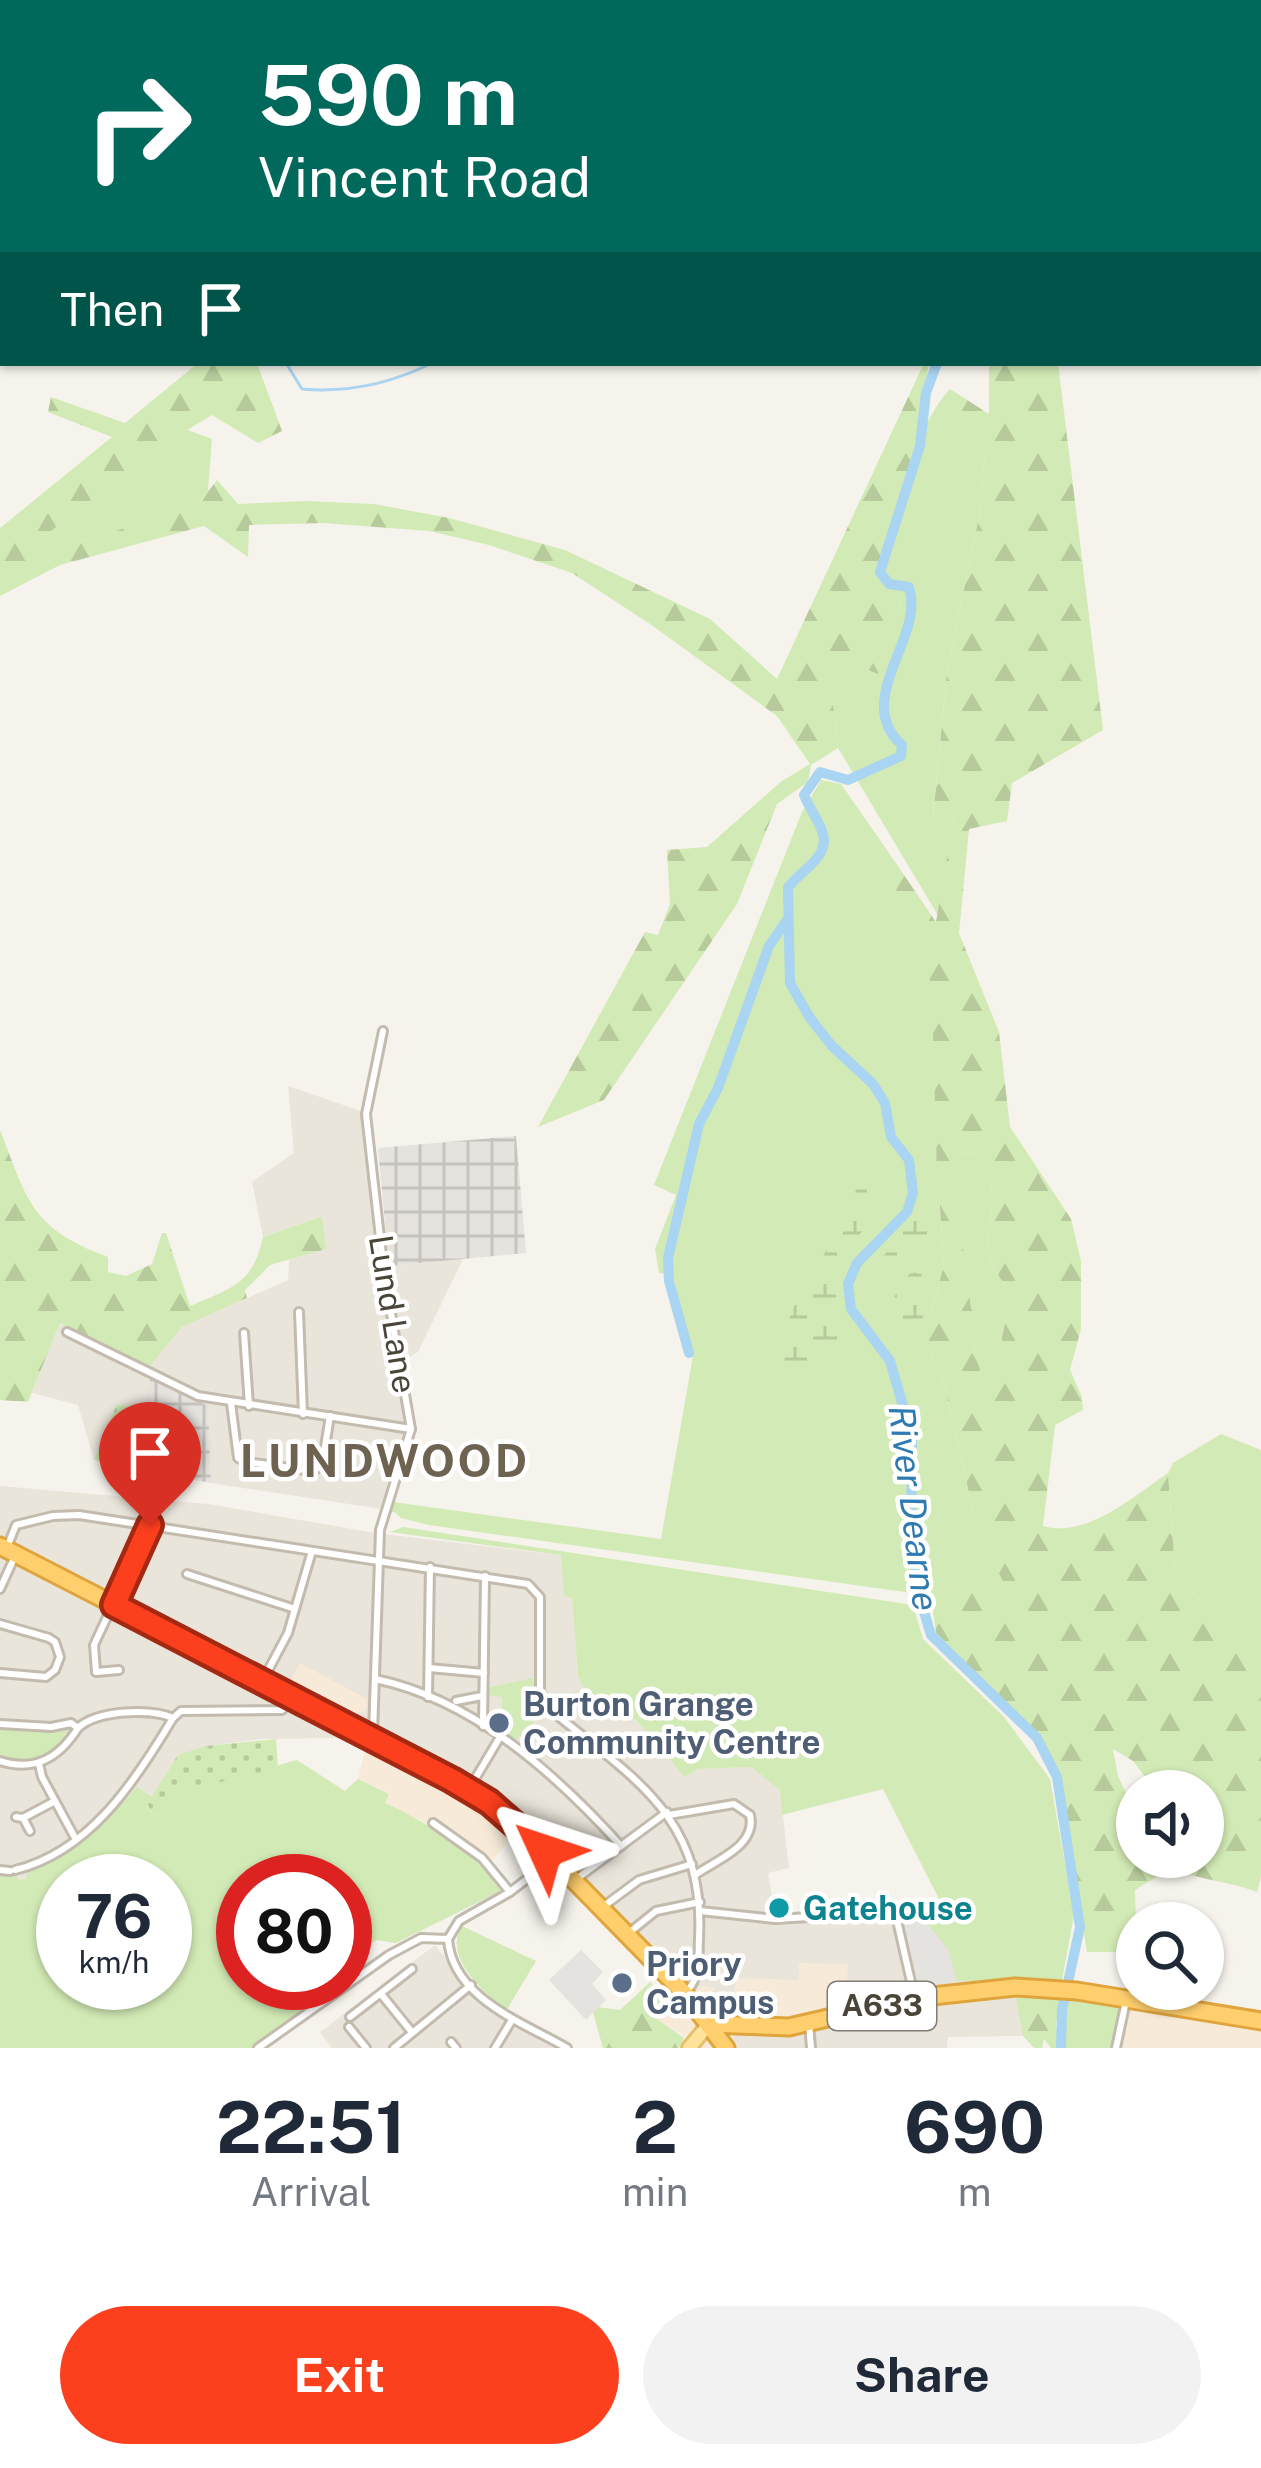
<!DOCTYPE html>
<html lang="en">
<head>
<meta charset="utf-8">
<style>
	body { margin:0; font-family:"Public Sans",sans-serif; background:#f2f2f3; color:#1f2937; height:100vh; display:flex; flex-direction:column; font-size:45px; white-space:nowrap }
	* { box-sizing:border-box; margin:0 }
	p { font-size:39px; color:#747a83 }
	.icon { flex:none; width:66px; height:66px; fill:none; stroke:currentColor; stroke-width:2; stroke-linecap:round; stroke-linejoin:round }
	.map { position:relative; height:2048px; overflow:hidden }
	.details { display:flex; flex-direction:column; background:#fff; flex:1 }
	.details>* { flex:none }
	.banner { position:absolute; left:0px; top:0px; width:1263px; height:366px; box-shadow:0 3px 9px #0004; background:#00695c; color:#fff; overflow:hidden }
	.tools { position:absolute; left:1116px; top:1770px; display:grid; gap:24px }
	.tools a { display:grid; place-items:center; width:108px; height:108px; border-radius:50%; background:#fff; box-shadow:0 3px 9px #0004; font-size:60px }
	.speed { position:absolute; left:36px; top:1854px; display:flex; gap:24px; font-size:60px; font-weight:700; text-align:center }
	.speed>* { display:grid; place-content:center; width:156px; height:156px; border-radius:50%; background:#fff; box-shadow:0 3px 9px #0004; line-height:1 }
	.speed small { font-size:30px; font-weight:400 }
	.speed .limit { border:18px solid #d22; background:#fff; color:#111 }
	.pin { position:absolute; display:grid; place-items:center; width:102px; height:102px; color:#fff; margin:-123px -51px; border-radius:50% 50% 50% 0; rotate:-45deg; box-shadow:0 0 12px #0007 }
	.pin .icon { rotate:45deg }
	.me { position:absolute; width:132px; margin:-66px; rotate:312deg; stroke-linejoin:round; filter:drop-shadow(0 0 9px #0008) }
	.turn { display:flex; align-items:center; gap:42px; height:252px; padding:0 60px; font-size:54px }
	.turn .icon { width:156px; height:156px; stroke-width:2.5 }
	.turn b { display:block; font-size:84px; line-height:102px }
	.then { display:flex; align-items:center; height:114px; padding:0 60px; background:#0003; gap:24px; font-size:45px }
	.eta { display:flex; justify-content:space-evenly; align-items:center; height:204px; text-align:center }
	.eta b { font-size:72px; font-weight:700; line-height:84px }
	.cta { display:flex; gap:24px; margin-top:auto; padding:24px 60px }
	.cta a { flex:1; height:138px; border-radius:72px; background:#fc3f1d; color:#fff; font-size:48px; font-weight:700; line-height:138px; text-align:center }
	.cta a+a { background:#f2f2f3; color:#1f2937 }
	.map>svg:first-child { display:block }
	.residential { fill:#eae5da }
	.commercial { fill:#f7ead8 }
	.industrial { fill:url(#industrial-grid) }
	.green { fill:#d2eab5; fill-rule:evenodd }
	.forest { fill:url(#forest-firs); fill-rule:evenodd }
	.wetland { fill:url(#wetland-marsh) }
	.garden { fill:url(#garden-dots) }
	.parking { fill:#e5e3e0 }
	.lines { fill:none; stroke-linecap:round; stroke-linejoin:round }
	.stream { stroke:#a9d4f2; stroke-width:3 }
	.river { stroke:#a9d4f2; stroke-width:10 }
	.street-casing { stroke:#c2bbae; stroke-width:12 }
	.primary-casing { stroke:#e6c16a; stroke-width:18 }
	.highway-casing { stroke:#e0a43c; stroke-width:21 }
	.street { stroke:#fff; stroke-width:6 }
	.primary { stroke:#ffe39c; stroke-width:12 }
	.highway { stroke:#ffcf6e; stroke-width:15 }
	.route-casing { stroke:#a42913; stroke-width:30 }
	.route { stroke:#fc3f1d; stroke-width:21 }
	.service-dot { fill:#5c6f8a; stroke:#fff; stroke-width:4.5 }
	.culture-dot { fill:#0f9aa8; stroke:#fff; stroke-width:4.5 }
	.labels { text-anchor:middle; stroke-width:9; stroke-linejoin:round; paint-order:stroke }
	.shield { fill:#fff; stroke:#817c74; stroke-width:3 }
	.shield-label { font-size:30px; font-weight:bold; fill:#4b4439 }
	.street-label { font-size:33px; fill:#4b4439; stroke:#fff }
	.service-label { font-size:33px; font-weight:bold; fill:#4e5e75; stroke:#fff; text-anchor:start }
	.culture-label { font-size:33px; font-weight:bold; fill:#0d838f; stroke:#fff; text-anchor:start }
	.water-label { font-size:36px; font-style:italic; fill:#2e7ab2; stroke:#fff }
	.district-label { font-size:45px; font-weight:bold; letter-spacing:3px; fill:#6e6250; stroke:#fff }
</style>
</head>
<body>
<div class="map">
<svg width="1261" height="2048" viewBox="0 0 1261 2048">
	<defs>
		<pattern id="industrial-grid" width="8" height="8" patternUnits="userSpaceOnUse" patternTransform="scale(3)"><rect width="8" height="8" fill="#e6e2dd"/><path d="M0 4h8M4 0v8" fill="none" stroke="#c7c3be"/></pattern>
		<pattern id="forest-firs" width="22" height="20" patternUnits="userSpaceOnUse" patternTransform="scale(3)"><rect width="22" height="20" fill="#d2eab5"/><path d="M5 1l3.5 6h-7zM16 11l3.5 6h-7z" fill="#b6ca9c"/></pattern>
		<pattern id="wetland-marsh" width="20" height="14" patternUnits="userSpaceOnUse" patternTransform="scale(3)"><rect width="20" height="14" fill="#d2eab5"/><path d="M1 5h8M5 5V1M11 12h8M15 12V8" fill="none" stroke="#b6ca9c"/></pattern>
		<pattern id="garden-dots" width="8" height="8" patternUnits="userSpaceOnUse" patternTransform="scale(3)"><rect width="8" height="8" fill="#d2eab5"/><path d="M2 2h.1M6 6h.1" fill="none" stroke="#b6ca9c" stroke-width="1.8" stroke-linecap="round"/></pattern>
	</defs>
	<rect width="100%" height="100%" fill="#f6f3ec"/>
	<!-- residential -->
	<g class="residential">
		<polygon points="288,1086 364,1112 379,1263 389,1266 463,1259 418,1352 396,1365 407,1443 381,1509 211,1483 208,1406 151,1378 142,1409 117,1404 94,1460 78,1405 32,1393 60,1323 146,1371 182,1327 288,1280 289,1260 323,1249 321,1216 263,1237 252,1182 294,1153"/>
		<polygon points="0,1486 208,1504 375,1533 561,1555 572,1598 578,1676 586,1693 609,1698 651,1734 662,1752 696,1769 751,1767 780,1790 789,1868 768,1873 775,1916 834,1912 836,1919 862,1918 862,1912 901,1910 921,1987 957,1981 1014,1981 1023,2036 948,2037 947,2048 728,2048 743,2020 845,2007 800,1963 799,1980 729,2012 713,2004 684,2001 502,1820 470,1796 347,1733 339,1738 262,1739 205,1746 178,1755 152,1797 137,1787 87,1842 27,1872 27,1878 17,1880 16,1873 0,1873"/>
		<polygon points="435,1945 474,1994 502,2018 554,2048 332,2048 320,2032"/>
	</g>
	<!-- commercial -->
	<g class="commercial">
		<polygon points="300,1663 367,1699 366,1711 344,1716 288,1686"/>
		<polygon points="367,1743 470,1796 515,1833 491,1862 433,1818 428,1824 384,1803 388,1793 358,1779"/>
		<polygon points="799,1963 848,1964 845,2007 788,2020 743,2020 728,2048 695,2048 697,2044 654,2018 678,1996 684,2001 703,1985 714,1988 713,2003 729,2011 737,1978 799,1980"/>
		<polygon points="1129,2006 1261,2026 1261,2048 1121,2048"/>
	</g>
	<!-- industrial -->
	<g class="industrial">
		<polygon points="516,1136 526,1253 389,1266 378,1148"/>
		<polygon points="151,1377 208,1406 211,1483 126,1467"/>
	</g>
	<!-- green -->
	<g class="green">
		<polygon points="940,401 985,452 980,512 947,671 933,817 954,816 939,917 838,748 833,703 846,660 878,673 900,602 876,574 917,439"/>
		<polygon points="182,428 212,439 208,491 195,508 24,558 31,547"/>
		<path d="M821,780L841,784L889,853L878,868L886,895L921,920L967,1179L962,1152L974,1153C1010,1192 979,1224 992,1263C996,1274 1005,1286 1012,1296L1002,1337L1004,1376L985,1391L973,1342L956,1199L939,1195L944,1265L924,1338L945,1387L977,1528L1011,1597L909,1578L912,1593L429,1525L401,1518L394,1512L389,1513L393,1502L661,1539L693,1356L673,1275L659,1273L655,1249L676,1195L654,1185L802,812Z"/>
		<polygon points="1221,1434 1261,1450 1261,1669 1248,1661 1175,1569 1168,1473 1173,1463"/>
		<path d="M403,1527L913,1605L923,1639L1004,1717L1050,1779L1074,1915L1062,1980L957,1981L921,1988L901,1910L940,1901L883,1789L782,1815L780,1790L751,1767L697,1769L685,1777C655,1744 632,1702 586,1693L578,1676L572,1598L564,1596L561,1555L390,1532Z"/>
		<polygon points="533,1678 536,1701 544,1711 515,1741 504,1733 510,1726 502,1717 502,1697 488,1695 487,1688"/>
		<path d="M0,1728L68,1729C53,1756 30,1765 0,1756Z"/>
		<path d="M297,1760L345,1791L358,1779L389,1794L385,1803C429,1824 474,1849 501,1891L396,1943L376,1940L345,1963V1881H243V1983H341L251,2048H0V1873H16L18,1880L27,1878V1872C76,1856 103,1824 137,1787L152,1797L147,1805L155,1818L187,1790ZM63,1881H165V1983H63Z"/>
		<path d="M462,1926L536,1961L506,2011C484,1992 442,1957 462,1926Z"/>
		<polygon points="1068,1997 1113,2002 1119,2009 1112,2048 1064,2048 1064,2008"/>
	</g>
	<!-- forest -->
	<g class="forest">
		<polygon points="198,363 257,363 282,431 258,443 212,415 187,430 182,428 31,547 26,557 195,508 217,480 238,504 306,501 374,504 449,518 565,550 710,619 777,679 924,363 929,363 917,439 876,573 900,602 878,674 846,661 833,703 838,748 811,765 808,782 777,804 737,904 604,1100 538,1127 645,932 658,935 670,904 667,850 707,847 782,781 810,764 777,716 650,624 572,573 489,545 429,531 323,523 249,525 248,557 204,526 60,565 0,596 0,528 112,437 48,412 51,397 125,423"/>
		<path d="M989,363H1058L1103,730L1012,783L1007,821L969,829L959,933L999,1032L1010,1127L1071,1219L1081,1261V1329L1070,1370L1082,1397L1083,1410L1055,1425L1043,1526C1086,1539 1134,1496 1168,1473L1175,1569L1248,1661L1261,1669V1875L1257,1892C1228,1881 1199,1880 1171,1868L1135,1890L1137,1952H1087L1057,1777L1039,1736L936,1633L929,1581L1010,1596L977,1528L945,1387L924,1338L944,1265L939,1194L956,1198L971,1309L981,1320L973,1342L985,1390L1003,1376L1002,1337L1011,1297C1006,1286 996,1274 992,1263C979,1224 1010,1192 974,1153L963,1152L967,1179L959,1193L943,1188L937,1176L932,995L921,920L886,895L878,868L889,853L936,922L954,817L933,818L947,671L980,512L985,452L940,401L950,389L989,414ZM1113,1749L1133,1761L1156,1791H1203V1857H1137V1822L1123,1816L1127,1795L1118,1776Z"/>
		<path d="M0,1130C28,1202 31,1228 108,1257V1272L126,1276L152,1264L162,1233H166L190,1306C232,1288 253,1284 263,1237L322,1216L326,1249L270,1265L245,1290L247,1298L182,1327L146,1371L60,1323L28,1402L0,1400Z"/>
		<polygon points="650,1982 670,2003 655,2018 684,2038 679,2048 603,2048 593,2013 597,2007 620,2010"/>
		<polygon points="1015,1993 1061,1997 1056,2024 1058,2048 1051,2048 1044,2039 1042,2048 1034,2048 1023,2036"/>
	</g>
	<!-- wetland -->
	<g class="wetland">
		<path d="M869,1187C879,1229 863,1224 845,1253C827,1284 838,1314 849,1344L843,1357L795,1367L785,1363C779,1316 806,1288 827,1249C838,1229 848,1208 857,1188Z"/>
		<path d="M926,1212L937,1228L932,1247C923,1252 913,1255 905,1261C892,1272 890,1282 871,1279V1271L918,1214Z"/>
		<path d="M911,1272L921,1274C930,1295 928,1311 916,1330L900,1334L890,1328C887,1304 897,1290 911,1272Z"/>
	</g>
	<!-- garden -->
	<g class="garden">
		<polygon points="117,1404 142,1409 126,1467 94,1460"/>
		<polygon points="276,1739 278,1768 187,1790 155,1818 147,1804 178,1755 205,1746"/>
	</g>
	<!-- parking -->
	<g class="parking">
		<polygon points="924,1920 948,1949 957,1981 921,1988 903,1922"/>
		<polygon points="581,1950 603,1972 592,1984 606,2000 586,2020 549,1980"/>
	</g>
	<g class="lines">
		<!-- stream -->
		<g class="stream">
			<polyline points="0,305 3,305"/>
			<path d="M286,363L302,389C348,393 390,384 432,363"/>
		</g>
		<!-- river -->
		<g class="river">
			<polyline points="620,0 624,3"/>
			<path d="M937,363L926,393L920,446L880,572L889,584L909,587C926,637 851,700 902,745L901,756L848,780L820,772L804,795C809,808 818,819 822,831C832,857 800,870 788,888L790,983L810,1018L832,1046L873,1084L885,1103L891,1137L909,1160L913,1193L907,1212L857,1263L848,1284L851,1309L890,1361L912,1437L911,1531L919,1595L931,1635L1037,1738L1057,1777L1080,1927L1062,2010L1061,2048"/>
			<polyline points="689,1353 669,1281 668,1258 699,1124 718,1088 769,946 787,920"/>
		</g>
		<!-- street casing -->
		<g class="street-casing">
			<g id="street">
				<polyline points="26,0 28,3"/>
				<polyline points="131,0 133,3"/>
				<polyline points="186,0 187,3"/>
				<polyline points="203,3 210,0"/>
				<polyline points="0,75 3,75"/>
				<polyline points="0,299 3,299"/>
				<polyline points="299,1312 303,1414"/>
				<polyline points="67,1332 198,1396 411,1429"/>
				<polyline points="244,1333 249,1406"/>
				<polyline points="231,1403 238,1458 246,1462 313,1471 322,1465 330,1416"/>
				<path d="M8,1545L16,1525L53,1516L79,1515L528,1584L540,1597V1692L553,1712C636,1780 705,1818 699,1938C698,1958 701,1976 687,1991"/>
				<polyline points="187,1574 295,1609"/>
				<polyline points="0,1589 16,1554"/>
				<polyline points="0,1624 49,1638 55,1642 60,1657 55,1670 46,1677 0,1673"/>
				<polyline points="429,1668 484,1673"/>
				<polyline points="119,1670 96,1672 94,1645 150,1525"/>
				<polyline points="264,1678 288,1633 312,1551"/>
				<path d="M375,1679C473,1699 556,1774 621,1846"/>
				<polyline points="428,1697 430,1567"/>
				<polyline points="456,1701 482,1696"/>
				<path d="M0,1724L51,1727L71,1723L78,1728C97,1710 151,1708 173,1718L181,1711L282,1710L291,1699"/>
				<polyline points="483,1726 485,1576"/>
				<polyline points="373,1734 380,1530 411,1429 384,1273 366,1114 383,1031"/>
				<path d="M0,1761C35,1772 59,1758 78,1728"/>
				<polyline points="39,1764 42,1777 74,1836"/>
				<polyline points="469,1789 500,1737"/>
				<path d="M669,1815L734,1804L750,1815C757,1846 716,1860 695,1875"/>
				<polyline points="16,1817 23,1818 30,1831"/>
				<polyline points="23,1818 55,1801"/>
				<polyline points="433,1823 482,1858 510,1892"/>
				<polyline points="0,1870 10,1871"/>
				<path d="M15,1870C89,1852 135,1782 173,1718"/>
				<polyline points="579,1877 667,1812"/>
				<polyline points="604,1906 639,1880 692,1864"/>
				<polyline points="700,1911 775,1919 826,1916"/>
				<polyline points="877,1916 896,1916 914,1995"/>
				<polyline points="630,1932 656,1911 700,1902"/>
				<path d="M448,1939C452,1998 524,2023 567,2048"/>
				<polyline points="448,1939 459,1921 510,1892 553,1859"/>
				<polyline points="381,1994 411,2031"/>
				<polyline points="350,2017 412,1969"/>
				<polyline points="809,2023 811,2048"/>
				<polyline points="349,2027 366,2048"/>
				<polyline points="451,2042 456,2048"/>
				<polyline points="258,2048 389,1955 421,1938 448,1939"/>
				<polyline points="394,2048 471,1985"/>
				<polyline points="495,2048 512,2020"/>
				<polyline points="1116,2048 1126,2001"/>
			</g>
		</g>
		<!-- primary casing -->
		<g class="primary-casing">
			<polyline id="primary" points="689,2048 709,2024"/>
		</g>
		<!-- highway casing -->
		<g class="highway-casing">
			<g id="highway">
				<polyline points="0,1546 373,1738 489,1802 553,1859 685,1994 726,2048"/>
				<polyline points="709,2024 789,2027 914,1998 1015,1987 1077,1991 1261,2021"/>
			</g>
		</g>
		<!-- street -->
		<use href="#street" class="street"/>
		<!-- primary -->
		<use href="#primary" class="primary"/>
		<!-- highway -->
		<use href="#highway" class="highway"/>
	</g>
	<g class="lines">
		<!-- route casing -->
		<g class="route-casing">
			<polyline id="route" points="150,1525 114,1605 452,1780 489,1802 545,1851"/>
		</g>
		<!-- route -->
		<use href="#route" class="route"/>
	</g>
	<!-- markers -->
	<g class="service-dot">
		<circle cx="499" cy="1723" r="12"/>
		<circle cx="622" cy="1983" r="12"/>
	</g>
	<circle class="culture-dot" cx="779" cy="1908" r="12"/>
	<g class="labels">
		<!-- shield labels -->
		<rect class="shield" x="828" y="1982" width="108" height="48" rx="9"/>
		<g class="shield-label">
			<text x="882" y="2016">A633</text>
		</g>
		<!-- street labels -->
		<g class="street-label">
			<text transform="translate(393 1314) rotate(81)" y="12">Lund Lane</text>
		</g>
		<!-- service labels -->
		<g class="service-label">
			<text x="523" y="1716">Burton Grange<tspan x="523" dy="38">Community Centre</tspan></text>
			<text x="646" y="1976">Priory<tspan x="646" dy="38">Campus</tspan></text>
		</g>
		<!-- culture labels -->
		<g class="culture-label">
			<text x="803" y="1920">Gatehouse</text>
		</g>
		<!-- water labels -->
		<g class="water-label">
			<text transform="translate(914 1508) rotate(83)" y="13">River Dearne</text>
		</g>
		<!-- district labels -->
		<g class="district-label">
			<text x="385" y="1477">LUNDWOOD</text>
		</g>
	</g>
</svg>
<div class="tools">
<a><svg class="icon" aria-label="sound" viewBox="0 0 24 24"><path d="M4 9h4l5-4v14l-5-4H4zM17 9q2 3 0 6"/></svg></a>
<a><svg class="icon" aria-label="search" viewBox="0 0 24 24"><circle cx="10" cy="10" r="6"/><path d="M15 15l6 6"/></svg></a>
</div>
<div class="speed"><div>76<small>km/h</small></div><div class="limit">80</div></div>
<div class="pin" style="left:150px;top:1525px;background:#d93025"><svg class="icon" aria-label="arrive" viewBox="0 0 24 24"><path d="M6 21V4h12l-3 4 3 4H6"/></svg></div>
<svg class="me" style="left:545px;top:1851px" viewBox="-20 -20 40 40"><path d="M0-17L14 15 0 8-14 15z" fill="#fc3f1d" stroke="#fff" stroke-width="4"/></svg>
<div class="banner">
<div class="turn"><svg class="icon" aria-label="right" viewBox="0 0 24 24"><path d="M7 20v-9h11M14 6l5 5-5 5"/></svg><div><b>590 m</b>Vincent Road</div></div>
<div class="then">Then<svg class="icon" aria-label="arrive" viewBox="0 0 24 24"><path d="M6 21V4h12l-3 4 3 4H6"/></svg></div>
</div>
</div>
<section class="details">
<div class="eta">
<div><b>22:51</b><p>Arrival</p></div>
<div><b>2</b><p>min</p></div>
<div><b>690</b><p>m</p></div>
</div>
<div class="cta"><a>Exit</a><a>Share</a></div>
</section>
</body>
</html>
